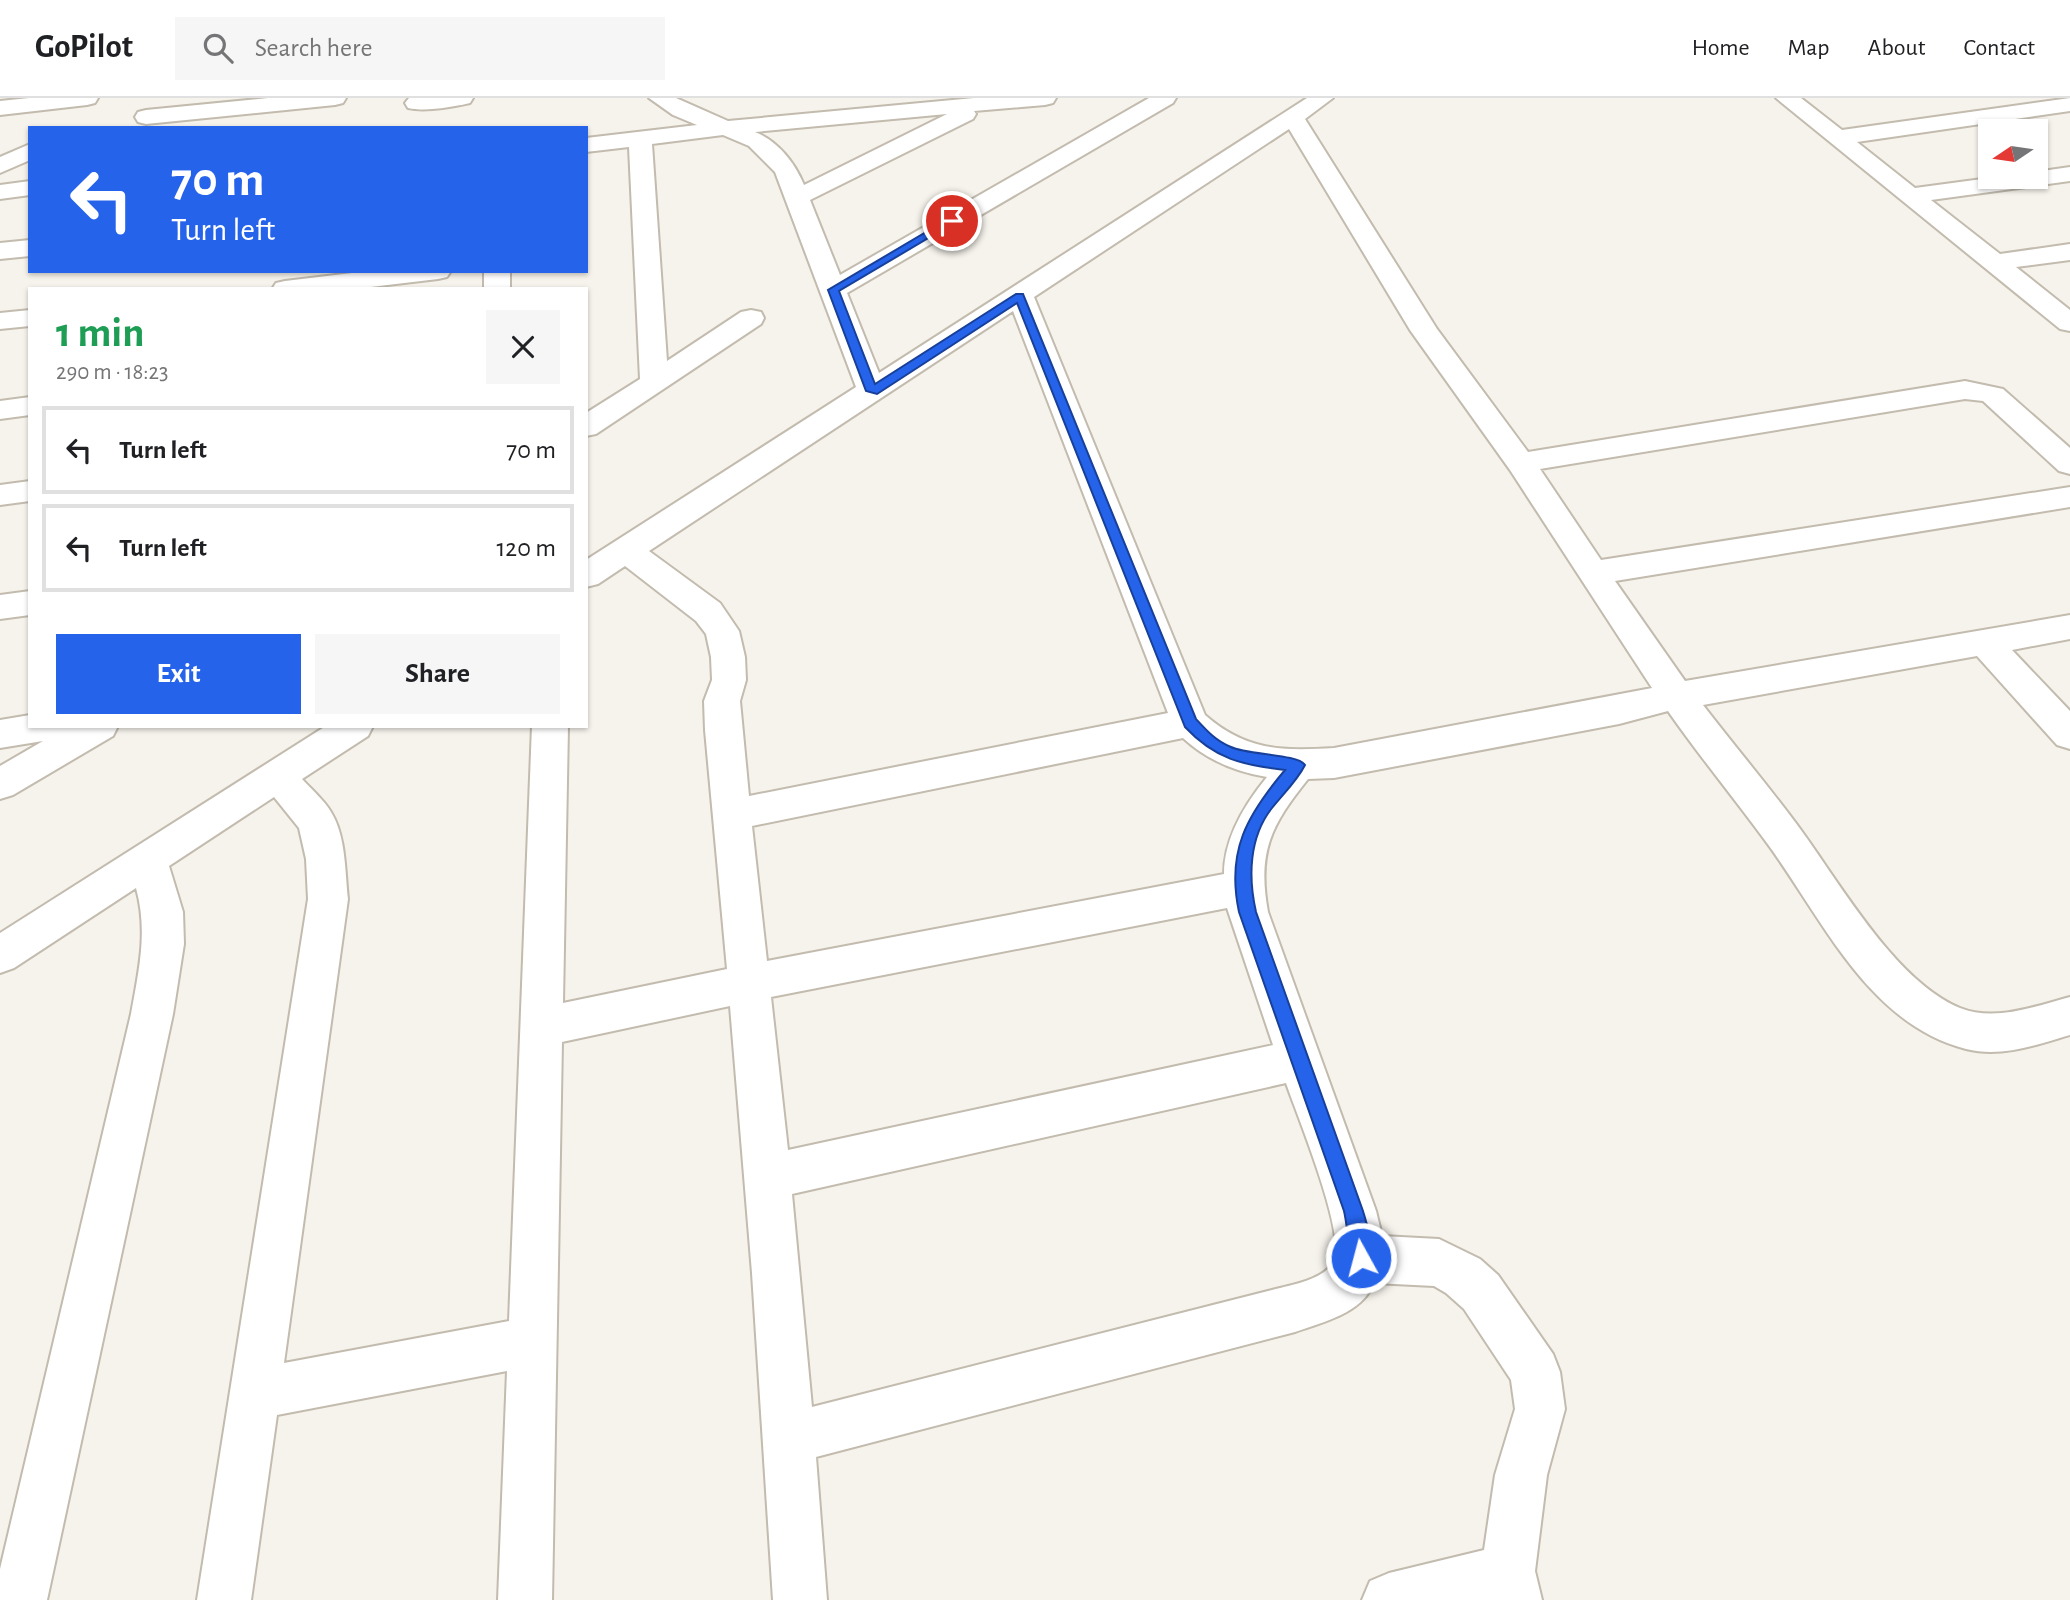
<!DOCTYPE html>
<html lang="en">
<head>
<meta charset="utf-8">
<style>
	body { margin:0; font-family:"Alegreya Sans",sans-serif; background:#f6f6f6; color:#202124; height:100vh; display:flex; flex-direction:column; font-size:26px; white-space:nowrap }
	* { box-sizing:border-box; margin:0 }
	p { font-size:23px; color:#757577 }
	.icon { flex:none; width:38px; height:38px; fill:none; stroke:currentColor; stroke-width:2; stroke-linecap:round; stroke-linejoin:round }
	.map { position:relative; flex:1; overflow:hidden }
	.side { position:absolute; left:28px; top:189px; width:560px; height:441px; display:flex; flex-direction:column; background:#fff; border-radius:0px; box-shadow:0 2px 5px #0004 }
	.side>* { flex:none }
	.guide { position:absolute; left:28px; top:28px; width:560px; height:147px; border-radius:0px; box-shadow:0 2px 5px #0004; background:#2563eb; color:#fff; overflow:hidden }
	.needle { width:46px; rotate:257deg }
	.fabs { position:absolute; left:1978px; top:21px; display:grid; gap:14px }
	.fabs a { display:grid; place-items:center; width:70px; height:70px; border-radius:0px; background:#fff; box-shadow:0 2px 5px #0004; font-size:35px }
	.pin { position:absolute; display:grid; place-items:center; width:60px; height:60px; color:#fff; margin:-30px; border:4px solid #fff; border-radius:50%; box-shadow:0 2px 7px #0007 }
	.me { position:absolute; width:77px; margin:-38px; rotate:353deg; stroke-linejoin:round; filter:drop-shadow(0 0 5px #0008) }
	.turn { display:flex; align-items:center; gap:24px; height:147px; padding:0 28px; font-size:32px }
	.turn .icon { width:91px; height:91px; stroke-width:2.5 }
	.turn b { display:block; font-size:49px; line-height:60px }
	.round { display:grid; place-items:center; flex:none; width:74px; height:74px; border-radius:0px; background:#f6f6f6 }
	.overview { display:flex; align-items:center; justify-content:space-between; height:119px; padding:0 28px }
	h1 { font-size:42px; font-weight:700; line-height:52px; color:#1e9e55 }
	.cta { display:flex; gap:14px; margin-top:auto; padding:14px 28px }
	.cta a { flex:1; height:80px; border-radius:0px; background:#2563eb; color:#fff; font-size:28px; font-weight:700; line-height:80px; text-align:center }
	.cta a+a { background:#f6f6f6; color:#202124 }
	ul { padding:0; list-style:none }
	li { display:flex; align-items:center; gap:21px; height:88px; margin:0 14px 10px; padding:0 14px; border:4px solid #e0e0e0; border-radius:0px }
	li div { flex:1 }
	li b { display:block; font-size:26px }
	li em { font-style:normal }
	header { display:flex; align-items:center; gap:42px; box-sizing:border-box; height:98px; padding:0 35px; background:#fff; border-bottom:2px solid #e0e0e0 }
	header strong { font-size:33px }
	nav { display:flex; gap:38px; margin-inline-start:auto; font-size:24px }
	.search { width:490px; height:63px; background:#f6f6f6; display:flex; align-items:center; gap:18px; box-sizing:border-box; padding:0 24px; border-radius:0px; color:#757577; font-size:26px }
	.map>svg:first-child { display:block }
	.lines { fill:none; stroke-linecap:round; stroke-linejoin:round }
	.minor-casing { stroke:#c2bbae; stroke-width:4 }
	.minor { fill:#fff; fill-rule:evenodd }
	.route { fill:#2563eb; stroke:#184099; stroke-width:2 }
</style>
</head>
<body>
<header>
<strong>GoPilot</strong>
<div class="search"><svg class="icon" aria-label="search" viewBox="0 0 24 24"><circle cx="10" cy="10" r="6"/><path d="M15 15l6 6"/></svg>Search here</div>
<nav><a>Home</a><a>Map</a><a>About</a><a>Contact</a></nav>
</header>
<div class="map">
<svg width="2070" height="1502" viewBox="0 0 2070 1502">
	<rect width="100%" height="100%" fill="#f6f3ec"/>
	<g class="lines">
		<!-- minor casing -->
		<g class="minor-casing">
			<g id="minor">
				<polygon points="29,0 98,0 95,5 87,7 0,17 0,3"/>
				<polygon points="268,0 346,0 343,5 335,7 146,26 138,24 135,19 138,14 146,12"/>
				<path d="M409,0H473L470,5C452,9 426,14 408,10L405,5Z"/>
				<path d="M649,0H676L728,23L974,0H1056L1053,5L1045,7L974,13L976,16L973,21L810,102L840,177L1149,0H1176L1173,5L847,195L879,275L1307,0H1333L1305,21L1437,231L1528,354L1965,283L2003,291L2070,350V376L2059,373L1983,303L1965,301L1540,371L1601,462L2070,389V409L1615,483L1685,583L2070,517V541L2012,552L2070,613V651L2057,647L1977,558L1703,607C1733,646 1765,684 1795,724C1838,781 1893,882 1960,910C1995,924 2036,908 2070,899V937C2036,947 2001,960 1966,951C1868,926 1822,820 1767,745C1735,701 1700,659 1668,613L1619,626L1334,680L1308,681C1271,727 1257,754 1268,814L1376,1113L1382,1138L1439,1141L1480,1161L1498,1177L1553,1256L1560,1274L1565,1311L1547,1377L1535,1473L1542,1502H1362L1370,1483L1389,1475L1484,1452L1495,1377L1515,1311L1511,1282L1464,1211L1446,1195L1434,1188L1374,1185C1362,1215 1324,1224 1295,1234L816,1359L827,1502H773L752,1175L730,908L562,944L552,1502H498L507,1273L277,1317L251,1502H197L308,801L306,761L299,730L274,699L169,768L183,814L184,846L173,916L47,1502H0V1471L131,916C139,872 148,833 136,790L14,870L0,875V835L326,628H373L368,638L302,681C312,692 324,702 331,714C346,738 345,774 348,801L284,1265L509,1223L532,628H568L563,905L727,871L705,632L704,603L712,582L711,559L706,536L696,523L625,468L598,486L586,489V462L856,289L775,74L749,48L723,37L652,46L667,263L741,214L751,212L761,214L764,220L761,226L596,336L586,338V315L640,281L629,49L586,54V40L697,27L673,17ZM947,16L804,87C795,65 778,43 755,34ZM1289,31L1410,232L1510,372L1652,590L1334,650C1282,653 1246,653 1205,617L1034,199ZM1013,213L1168,615L749,698L740,603L746,582L745,559L739,533L720,505L649,453ZM1183,640C1207,662 1236,674 1267,679C1245,706 1224,740 1224,776L767,863L752,728ZM1227,810L1273,947L788,1052L771,899ZM1286,985C1297,1017 1346,1135 1334,1162C1326,1182 1290,1187 1272,1192L812,1309L792,1096Z"/>
				<polygon points="1776,0 1801,0 1842,32 2070,0 2070,13 1857,44 1915,90 1997,79 2035,79 2035,74 2070,69 2070,83 1931,102 2000,156 2070,146 2070,162 2016,169 2070,212 2070,233 2060,231"/>
				<polygon points="30,46 30,62 0,75 0,59"/>
				<polygon points="30,83 30,97 0,101 0,87"/>
				<polygon points="30,142 30,158 0,161 0,145"/>
				<polygon points="369,173 451,173 447,179 438,181 354,191 272,191 276,185 285,183"/>
				<rect x="484" y="173" width="26" height="18"/>
				<polygon points="30,212 30,228 0,231 0,215"/>
				<polygon points="30,299 30,317 0,321 0,303"/>
				<polygon points="30,383 30,403 0,407 0,387"/>
				<polygon points="30,493 30,517 0,521 0,497"/>
				<polygon points="30,617 30,628 118,628 113,638 13,697 0,701 0,668 43,643 0,650 0,622"/>
			</g>
		</g>
		<!-- minor -->
		<use href="#minor" class="minor"/>
	</g>
	<!-- route -->
	<path class="route" d="M948,121L957,123L839,193L875,286L1016,196H1023L1196,621C1207,633 1216,643 1231,649C1247,657 1298,656 1305,667C1297,683 1283,696 1272,710C1249,739 1248,779 1256,814L1363,1113C1368,1130 1375,1150 1368,1167L1361,1170L1354,1167C1348,1153 1348,1130 1344,1113L1239,814C1226,753 1247,717 1285,672C1242,667 1215,661 1185,629L1017,205L877,296L866,293L828,192Z"/>
</svg>
<div class="fabs">
<a><svg class="needle" viewBox="-14 -14 28 28"><path d="M0-13l5 13h-10z" fill="#e53935"/><path d="M0 13l5-13h-10z" fill="#757577"/></svg></a>
</div>
<div class="pin" style="left:952px;top:123px;background:#d93025"><svg class="icon" aria-label="arrive" viewBox="0 0 24 24"><path d="M6 21V4h12l-3 4 3 4H6"/></svg></div>
<svg class="me" style="left:1361px;top:1160px" viewBox="-20 -20 40 40"><circle r="17" fill="#2563eb" stroke="#fff" stroke-width="3"/><path d="M0-11L8 9 0 5-8 9z" fill="#fff"/></svg>
<div class="guide">
<div class="turn"><svg class="icon" aria-label="left" viewBox="0 0 24 24"><path d="M17 20v-9H6M10 6l-5 5 5 5"/></svg><div><b>70 m</b>Turn left</div></div>
</div>
<section class="side">
<div class="overview"><div><h1>1 min</h1><p>290 m · 18:23</p></div><a class="round"><svg class="icon" aria-label="close" viewBox="0 0 24 24"><path d="M6 6l12 12M18 6L6 18"/></svg></a></div>
<ul>
<li><svg class="icon" aria-label="left" viewBox="0 0 24 24"><path d="M17 20v-9H6M10 6l-5 5 5 5"/></svg><div><b>Turn left</b></div><em>70 m</em></li>
<li><svg class="icon" aria-label="left" viewBox="0 0 24 24"><path d="M17 20v-9H6M10 6l-5 5 5 5"/></svg><div><b>Turn left</b></div><em>120 m</em></li>
</ul>
<div class="cta"><a>Exit</a><a>Share</a></div>
</section>
</div>
</body>
</html>
